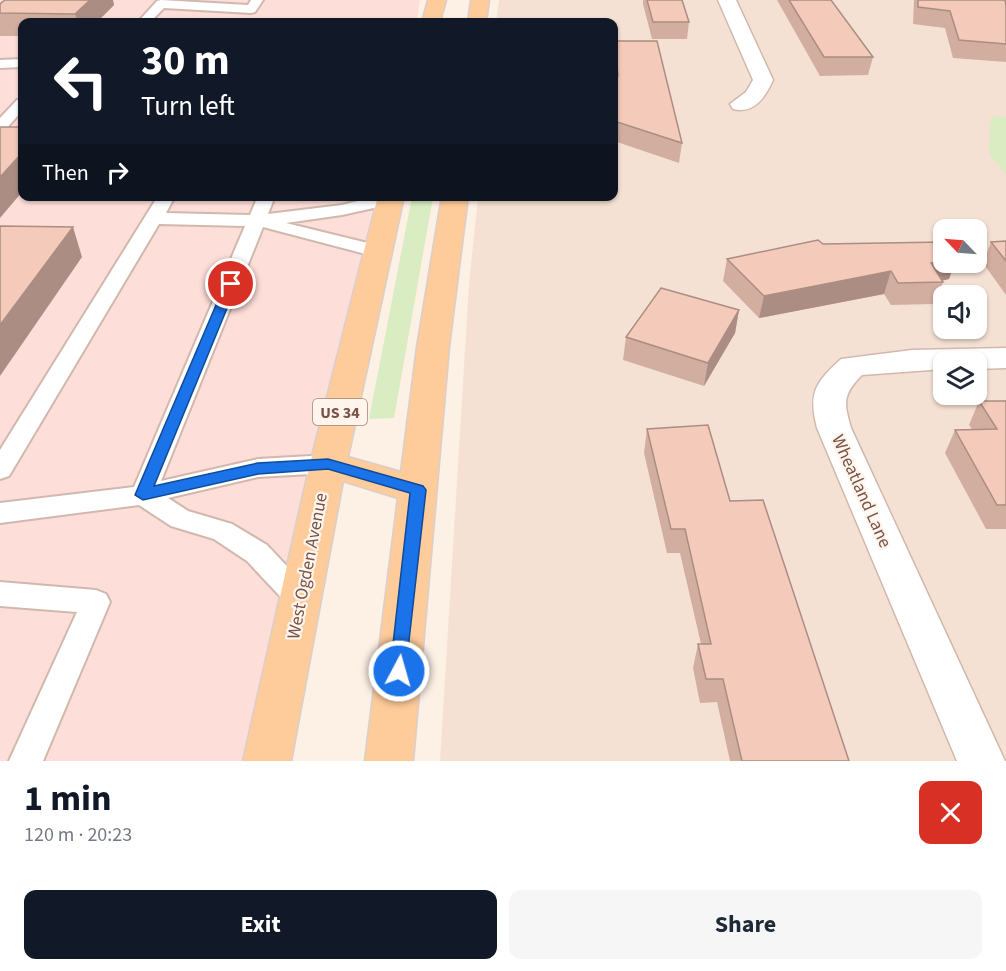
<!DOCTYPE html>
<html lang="en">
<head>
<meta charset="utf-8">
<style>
	body { margin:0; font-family:"Source Sans 3",sans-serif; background:#f6f6f7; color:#1f2937; height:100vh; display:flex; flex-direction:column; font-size:22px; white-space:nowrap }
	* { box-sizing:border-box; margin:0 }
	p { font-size:20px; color:#747a83 }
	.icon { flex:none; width:33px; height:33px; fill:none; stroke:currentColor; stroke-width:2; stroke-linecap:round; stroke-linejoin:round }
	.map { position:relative; height:761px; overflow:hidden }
	.drawer { display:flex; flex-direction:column; background:#fff; flex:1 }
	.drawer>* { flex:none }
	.guide { position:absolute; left:18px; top:18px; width:600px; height:183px; border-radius:12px; box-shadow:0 2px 4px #0004; background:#111827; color:#fff; overflow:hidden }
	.needle { width:39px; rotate:295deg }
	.tools { position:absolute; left:933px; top:219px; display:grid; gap:12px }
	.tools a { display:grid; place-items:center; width:54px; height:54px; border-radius:12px; background:#fff; box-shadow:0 2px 4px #0004; font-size:30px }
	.pin { position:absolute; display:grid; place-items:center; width:51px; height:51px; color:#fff; margin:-26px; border:3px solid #fff; border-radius:50%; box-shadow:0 2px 6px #0007 }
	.me { position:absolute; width:66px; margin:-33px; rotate:6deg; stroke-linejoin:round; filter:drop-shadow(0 0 4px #0008) }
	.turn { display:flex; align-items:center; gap:21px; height:126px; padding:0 24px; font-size:27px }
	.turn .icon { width:78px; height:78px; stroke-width:2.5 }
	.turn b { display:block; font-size:42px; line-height:51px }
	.then { display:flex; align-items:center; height:57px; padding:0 24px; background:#0003; gap:12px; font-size:22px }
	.round { display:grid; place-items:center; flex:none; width:63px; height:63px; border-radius:12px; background:#f6f6f7 }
	.summary { display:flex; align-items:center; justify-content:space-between; height:102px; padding:0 24px }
	h1 { font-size:36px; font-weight:700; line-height:45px; color:#111827 }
	.action { display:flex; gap:12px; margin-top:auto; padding:12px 24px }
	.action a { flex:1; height:69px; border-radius:12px; background:#111827; color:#fff; font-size:24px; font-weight:700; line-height:69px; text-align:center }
	.action a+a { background:#f6f6f7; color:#1f2937 }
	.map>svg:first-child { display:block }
	.residential { fill:#f5e1d3; fill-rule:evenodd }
	.commercial { fill:#feded8 }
	.green { fill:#d9ecc2 }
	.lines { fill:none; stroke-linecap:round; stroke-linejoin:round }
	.lane-casing { stroke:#d1b8ad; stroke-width:4 }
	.street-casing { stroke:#d1b8ad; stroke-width:3 }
	.primary-casing { stroke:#d9cfcc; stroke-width:3 }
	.lane { fill:#fff; fill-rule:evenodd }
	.street { fill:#fff; fill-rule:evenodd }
	.primary { fill:#fecb9a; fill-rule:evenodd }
	.wall { fill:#d2aea1 }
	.shaded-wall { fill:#ab8d83 }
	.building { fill:#f4cabb; stroke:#ab8d83; stroke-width:1.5 }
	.route { fill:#1a73e8; stroke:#114b97; stroke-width:1.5 }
	.labels { text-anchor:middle; stroke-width:4.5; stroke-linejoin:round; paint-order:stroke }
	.shield { fill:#fff5ec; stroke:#a0847a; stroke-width:1.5 }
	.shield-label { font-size:16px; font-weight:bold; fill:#775349 }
	.street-label { font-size:18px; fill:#775349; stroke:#fff5ec }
</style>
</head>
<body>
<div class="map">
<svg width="1006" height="761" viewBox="0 0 1006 761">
	<rect width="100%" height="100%" fill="#fdf0e5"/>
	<!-- residential -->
	<path class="residential" d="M499,0H1006V761H440L469,284L478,197L614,196V22H496ZM944,230H976V262H944ZM944,296H976V328H944ZM944,362H976V394H944Z"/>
	<!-- commercial -->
	<polygon class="commercial" points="0,0 420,0 417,22 22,22 22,196 375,197 248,761 0,761"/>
	<!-- green -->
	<g class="green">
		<polygon points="991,116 1006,117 1006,175 989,153"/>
		<polygon points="412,197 433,197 394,418 369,419"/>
	</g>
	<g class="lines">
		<!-- lane casing -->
		<g class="lane-casing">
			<g id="lane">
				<polygon points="161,0 248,5 251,0 263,0 255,12 251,13 164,8 150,22 138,22 157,1"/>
				<polygon points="22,59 22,67 0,68 0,60"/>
				<polygon points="22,99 22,111 5,130 0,132 0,118 17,100"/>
				<polygon points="158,196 175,196 166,213 250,215 258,196 275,196 268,214 342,205 378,196 397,196 399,199 396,203 342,215 286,223 384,247 386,251 377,257 263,227 161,481 258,459 328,455 337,458 340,464 337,470 328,473 258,477 168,498 188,511 232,524 267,545 312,593 316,601 312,609 302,613 292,609 247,561 214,539 171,526 139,505 0,523 0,503 134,487 245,226 159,224 9,476 0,479 0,450"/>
				<polygon points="0,582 96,590 106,594 110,602 43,761 9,761 77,612 0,606"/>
			</g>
		</g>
		<!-- street casing -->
		<g class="street-casing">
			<g id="street">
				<path d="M718,0H736L773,80C765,97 755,114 733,109L730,104L746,92L753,80Z"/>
				<path d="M1006,348V368L976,369V362H944V369L862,375C842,395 844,403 851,428L1005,761H957L817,428C808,393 815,383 841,359L912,350Z"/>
			</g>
		</g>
		<!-- primary casing -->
		<g class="primary-casing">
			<g id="primary">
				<polygon points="428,0 446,0 440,22 422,22"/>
				<polygon points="471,0 489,0 486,22 468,22"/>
				<polygon points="378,196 404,196 348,457 401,472 417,347 442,196 468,196 449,347 413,761 365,761 398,498 343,481 291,761 243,761 310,464"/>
			</g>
		</g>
		<!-- lane -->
		<use href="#lane" class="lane"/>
		<!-- street -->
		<use href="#street" class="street"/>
		<!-- primary -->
		<use href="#primary" class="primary"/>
	</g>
	<!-- wall -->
	<g class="wall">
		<polygon points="643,0 682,0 689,22 687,39 652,39 643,4"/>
		<polygon points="777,0 831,0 873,57 868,75 820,76"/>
		<polygon points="914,0 1005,0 1006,6 1006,62 953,58 945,28 913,24"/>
		<polygon points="0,4 114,5 97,22 22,22 22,36 0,36"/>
		<polygon points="614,41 682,143 679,163 614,141"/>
		<polygon points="1006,241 1006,295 983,263 991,242"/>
		<polygon points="823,244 944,262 955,262 949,279 942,281 943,282 935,304 891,305 884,294 759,318 723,281 727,259"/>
		<polygon points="739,310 735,333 704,386 623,360 626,337"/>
		<polygon points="979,401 1006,401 1006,529 986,529 945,453 955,430 972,429 969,425"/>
		<polygon points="647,429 730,501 849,761 730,761 717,702 700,703 693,668 698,644 701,644 680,553 667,553 644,453"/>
	</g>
	<!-- shaded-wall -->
	<g class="shaded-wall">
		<polygon points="90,0 113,0 114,5 97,22 78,22 75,14"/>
		<polygon points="21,154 22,160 22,192 0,218 0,177"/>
		<polygon points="73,227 82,257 0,376 0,325"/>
		<polygon points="944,260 944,262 955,262 949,279 935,282 931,263"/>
		<polygon points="891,271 884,294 759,318 764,296"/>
		<polygon points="739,310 735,333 704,386 708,363"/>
	</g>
	<!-- building -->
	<g class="building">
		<polygon points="5,0 90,0 75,14 0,13 0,4"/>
		<polygon points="647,0 682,0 689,22 653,22"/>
		<polygon points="789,0 831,0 873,57 824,57"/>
		<polygon points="918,0 1005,0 1006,6 1006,44 959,40 950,11 918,7"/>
		<polygon points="614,41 657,41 682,143 614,121 614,76 618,76"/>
		<polygon points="0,127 22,127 22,155 21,154 0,177"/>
		<polygon points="0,226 73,227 0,325"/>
		<polygon points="818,240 823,244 944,242 944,260 931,263 943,282 898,283 891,271 764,296 727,259"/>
		<polygon points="1006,241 1006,261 991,242"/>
		<polygon points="661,288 739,310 708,363 626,337"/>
		<polygon points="979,401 1006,401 1006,505 997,505 955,430 997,429"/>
		<polygon points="708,425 730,501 763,500 849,761 742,761 723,679 706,679 698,644 711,644 685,529 671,529 647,429"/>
	</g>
	<!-- route -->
	<polygon class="route" points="231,280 237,284 154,486 258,463 328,459 423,486 426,490 405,676 399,679 392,676 390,671 410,493 328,469 258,474 143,500 135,495 225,284"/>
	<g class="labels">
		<!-- shield labels -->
		<rect class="shield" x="313" y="399" width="54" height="26" rx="4.5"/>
		<g class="shield-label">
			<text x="340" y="418">US 34</text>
		</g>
		<!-- street labels -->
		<g class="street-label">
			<text transform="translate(862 491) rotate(66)" y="6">Wheatland Lane</text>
			<text transform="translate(307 566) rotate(-79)" y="6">West Ogden Avenue</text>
		</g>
	</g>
</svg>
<div class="tools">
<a><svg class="needle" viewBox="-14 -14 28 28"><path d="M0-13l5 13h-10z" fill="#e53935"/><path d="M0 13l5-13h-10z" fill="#747a83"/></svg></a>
<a><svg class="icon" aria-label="sound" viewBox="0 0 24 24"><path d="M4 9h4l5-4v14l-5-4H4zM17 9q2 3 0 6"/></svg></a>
<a><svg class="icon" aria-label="layers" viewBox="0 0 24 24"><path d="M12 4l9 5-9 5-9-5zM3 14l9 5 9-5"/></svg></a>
</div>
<div class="pin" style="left:231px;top:284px;background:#d93025"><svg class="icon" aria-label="arrive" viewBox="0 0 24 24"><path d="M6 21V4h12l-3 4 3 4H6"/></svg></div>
<svg class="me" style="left:399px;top:671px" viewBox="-20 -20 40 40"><circle r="17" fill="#1a73e8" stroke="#fff" stroke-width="3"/><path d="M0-11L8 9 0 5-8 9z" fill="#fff"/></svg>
<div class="guide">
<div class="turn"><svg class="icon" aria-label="left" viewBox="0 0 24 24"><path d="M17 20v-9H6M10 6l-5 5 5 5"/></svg><div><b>30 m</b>Turn left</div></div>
<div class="then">Then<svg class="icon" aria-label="right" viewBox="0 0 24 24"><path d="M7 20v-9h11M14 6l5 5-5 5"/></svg></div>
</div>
</div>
<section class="drawer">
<div class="summary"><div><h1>1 min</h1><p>120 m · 20:23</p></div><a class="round" style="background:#d93025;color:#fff"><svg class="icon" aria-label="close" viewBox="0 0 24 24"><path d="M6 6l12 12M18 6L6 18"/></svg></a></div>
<div class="action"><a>Exit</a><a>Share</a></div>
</section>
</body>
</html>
